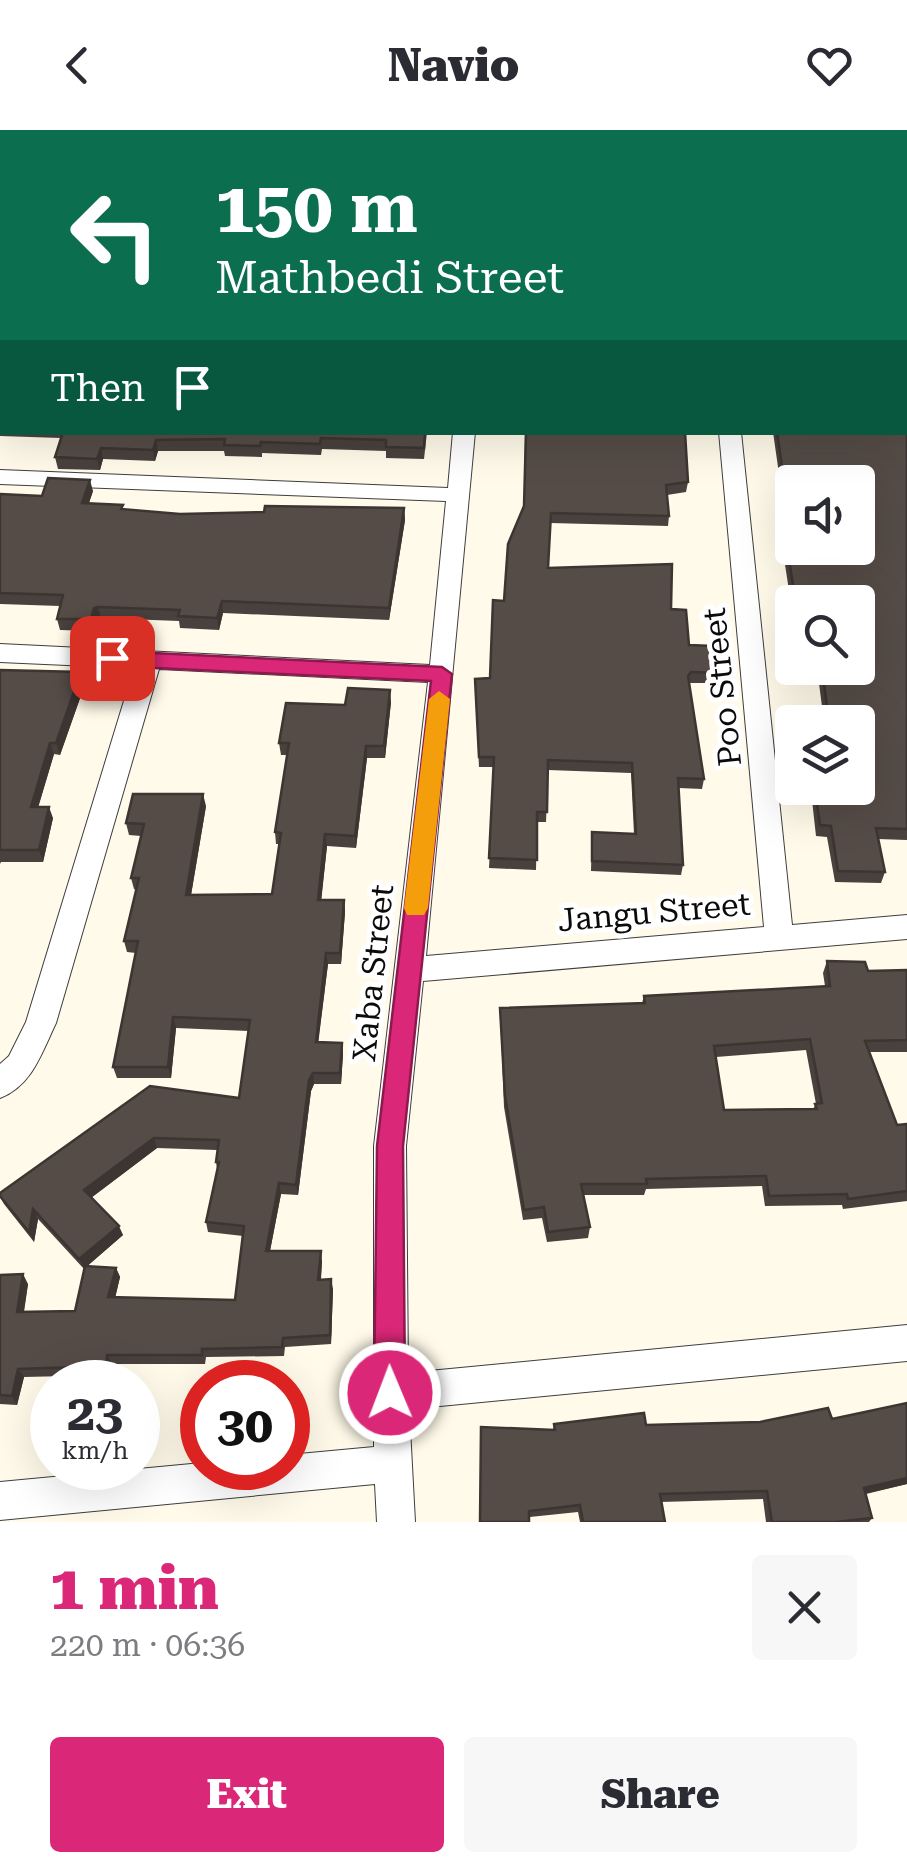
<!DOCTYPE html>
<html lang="en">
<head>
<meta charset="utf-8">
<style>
	body { margin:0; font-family:"Roboto Serif",serif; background:#f7f7f7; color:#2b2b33; height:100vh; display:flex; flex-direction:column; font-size:38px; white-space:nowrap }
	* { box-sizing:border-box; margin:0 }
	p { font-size:32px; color:#7c7c81 }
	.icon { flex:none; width:55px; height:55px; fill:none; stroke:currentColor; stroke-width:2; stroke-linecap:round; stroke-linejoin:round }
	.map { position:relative; height:1392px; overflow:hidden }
	.details { display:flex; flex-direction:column; background:#fff; flex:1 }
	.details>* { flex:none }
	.top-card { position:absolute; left:0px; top:0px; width:908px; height:305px; box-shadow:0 10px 40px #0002; background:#0b6e4f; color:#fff; overflow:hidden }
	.buttons { position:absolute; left:775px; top:335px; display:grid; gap:20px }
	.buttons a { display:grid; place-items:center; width:100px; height:100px; border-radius:10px; background:#fff; box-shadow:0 10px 40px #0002; font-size:50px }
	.speed { position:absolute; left:30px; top:1230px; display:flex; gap:20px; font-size:50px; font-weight:700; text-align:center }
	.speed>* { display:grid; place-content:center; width:130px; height:130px; border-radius:50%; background:#fff; box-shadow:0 10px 40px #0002; line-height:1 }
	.speed small { font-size:25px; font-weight:400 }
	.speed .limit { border:15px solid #d22; background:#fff; color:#111 }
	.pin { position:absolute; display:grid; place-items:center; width:85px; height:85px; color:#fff; margin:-42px; border-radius:20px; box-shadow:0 5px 15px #0006 }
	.me { position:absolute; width:110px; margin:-55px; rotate:359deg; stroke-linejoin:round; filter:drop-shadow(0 0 8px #0008) }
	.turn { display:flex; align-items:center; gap:35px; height:210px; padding:0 50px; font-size:45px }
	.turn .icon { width:130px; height:130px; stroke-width:2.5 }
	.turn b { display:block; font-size:70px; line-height:85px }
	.then { display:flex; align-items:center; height:95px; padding:0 50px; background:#0003; gap:20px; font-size:38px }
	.round { display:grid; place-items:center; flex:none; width:105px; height:105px; border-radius:10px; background:#f7f7f7 }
	.headline { display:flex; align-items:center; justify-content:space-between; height:170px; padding:0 50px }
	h1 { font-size:60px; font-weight:800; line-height:75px; color:#db2777 }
	.action { display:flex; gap:20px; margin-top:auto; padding:20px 50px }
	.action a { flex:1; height:115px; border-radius:10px; background:#db2777; color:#fff; font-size:40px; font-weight:800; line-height:115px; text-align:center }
	.action a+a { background:#f7f7f7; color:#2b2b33 }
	header { display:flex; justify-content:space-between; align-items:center; height:130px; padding:0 50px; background:#fff; font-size:45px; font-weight:800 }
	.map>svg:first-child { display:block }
	.cemetery { fill:#d6e2ba }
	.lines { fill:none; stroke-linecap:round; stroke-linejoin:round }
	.service-casing { stroke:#3e3e3e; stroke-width:2 }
	.minor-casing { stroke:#3e3e3e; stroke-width:2 }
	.service { fill:#fff; fill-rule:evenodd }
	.minor { fill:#fff; fill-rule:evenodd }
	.wall { fill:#49413d; fill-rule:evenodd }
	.shaded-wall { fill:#3c3532 }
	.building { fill:#554c47; stroke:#3c3532; stroke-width:2.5; fill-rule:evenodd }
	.route { fill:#db2777; stroke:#8e194d; stroke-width:2.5 }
	.slow { fill:#f59e0b }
	.labels { text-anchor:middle; stroke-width:10; stroke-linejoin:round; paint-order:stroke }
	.street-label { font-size:32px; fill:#0b0b0b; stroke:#fff }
</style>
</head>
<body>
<header><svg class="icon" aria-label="back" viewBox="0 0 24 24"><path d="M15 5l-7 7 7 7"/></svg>Navio<svg class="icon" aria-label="heart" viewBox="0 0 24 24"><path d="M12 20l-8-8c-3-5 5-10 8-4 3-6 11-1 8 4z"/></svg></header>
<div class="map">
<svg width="907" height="1392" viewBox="0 0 907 1392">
	<rect width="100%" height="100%" fill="#fffae9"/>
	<!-- cemetery -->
	<polygon class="cemetery" points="0,0 495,0 2,2 2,37"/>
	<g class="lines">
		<!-- service casing -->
		<g class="service-casing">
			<g id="service">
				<polygon points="49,0 57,0 56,2 48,2"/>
				<polygon points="243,0 251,0 250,2 242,2"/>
				<rect x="337" y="0" width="8" height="2"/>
				<rect x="423" y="0" width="8" height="2"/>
				<polygon points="0,25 2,26 2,30 0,31"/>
			</g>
		</g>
		<!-- minor casing -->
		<g class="minor-casing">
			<g id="minor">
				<rect x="513" y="0" width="16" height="2"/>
				<rect x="0" y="84" width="2" height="10"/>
				<rect x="905" y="110" width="2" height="12"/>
				<rect x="0" y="198" width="2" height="12"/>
				<path d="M453,302H475L426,826L764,797L719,302H741L792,795L907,785V809L423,851L406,1016L408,1243L907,1195V1231L409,1279L415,1392H377L375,1354L0,1390V1352L202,1333V1338H288V1325L374,1317V1016L428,552L159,539L56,893C42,922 32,956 0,968V934L9,926L26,892L134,538L0,532V514L430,535L446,371L0,354V340L448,358Z"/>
			</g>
		</g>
		<!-- service -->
		<use href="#service" class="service"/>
		<!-- minor -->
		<use href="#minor" class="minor"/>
	</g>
	<!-- wall -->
	<g class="wall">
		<polygon points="0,219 2,219 2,302 427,302 424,329 386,328 386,321 322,319 321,325 262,323 262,327 225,326 224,321 158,321 155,331 103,329 100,340 58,339 55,327 61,308 0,306"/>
		<polygon points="907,239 907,710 878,709 885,742 881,753 835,752 827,707 816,706 812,670 815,659 817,658 858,658 858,592 824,592 817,538 858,538 858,472 792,472 792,480 776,376 779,365 782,365 773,302 905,302"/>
		<polygon points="525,302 685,302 688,352 686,362 667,365 669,386 668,396 550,393 548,438 671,479 689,515 715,543 713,553 689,553 704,649 702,659 679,658 683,735 681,745 591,741 592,702 634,704 631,643 548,640 546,692 537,692 536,740 489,738 494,637 479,637 475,559 490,548 524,376"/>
		<polygon points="93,361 89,373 124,379 180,384 404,378 405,390 389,490 223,483 219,500 180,498 179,491 101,488 96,489 94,501 60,500 57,489 60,476 0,474 0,364 42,366"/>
		<polygon points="0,540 81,542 85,554 60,625 54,624 38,677 53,688 43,732 1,732 0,734"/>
		<path d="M391,572L385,628H367L356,718L327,716L321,770H344L345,782L341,834H328L318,912L342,913L343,924L341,954H314L311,961L298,1065L281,1064L270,1121L322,1131L321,1150L333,1159L331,1214L285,1217L284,1226L206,1227L205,1234H112L110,1245L24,1247L17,1275L0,1274V1145L28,1154L24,1182L75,1181L85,1138L84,1139L38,1089L34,1112L4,1074L0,1067L239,968L249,901L176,898L171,948H117L113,937L136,823L127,822L124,811L136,760L134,759L131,748L141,706L129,705L126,693L206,676L191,765L272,764L279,714H276L275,702L287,625H281L279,613L345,575ZM157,1018L217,1020L216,1032L217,1039L206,1092L208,1102L243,1106L235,1170L115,1168L120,1147L116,1138L87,1136L123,1105L91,1068Z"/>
		<path d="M827,831L868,841L907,840V922H869L897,995L907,994V1071L843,1079L842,1075L765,1076L762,1056L646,1059L644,1065H583L590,1097L588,1108L547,1112L542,1088L523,1090L504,977L500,878L642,873L644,866L825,856L823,843ZM806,920L816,974L813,979L724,980L716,927Z"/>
		<polygon points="907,1273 907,1354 866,1364 872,1388 869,1392 766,1392 763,1369 661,1372 665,1392 580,1392 578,1382 480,1392 553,1300 554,1294 646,1295 832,1289"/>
	</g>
	<!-- shaded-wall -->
	<g class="shaded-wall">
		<polygon points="156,310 158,321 155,331 153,320"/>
		<polygon points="101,318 103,329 100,340 97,329"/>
		<polygon points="90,350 93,361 85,384 82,373"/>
		<polygon points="404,378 405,390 389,490 389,478"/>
		<polygon points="222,471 223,483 219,500 217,488"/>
		<polygon points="98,477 101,488 96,489 94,501 91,489 94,478"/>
		<polygon points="81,542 85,554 60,625 56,613"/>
		<polygon points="390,560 391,572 385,628 384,616"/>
		<polygon points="50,613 54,624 35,688 31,677"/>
		<polygon points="366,616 367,628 356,718 355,706"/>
		<polygon points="203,664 206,676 189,777 186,765"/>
		<polygon points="49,677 53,688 43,732 39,720"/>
		<polygon points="325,704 327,716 320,782 318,770"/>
		<polygon points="344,770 345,782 341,834 340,823"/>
		<polygon points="326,823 328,834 317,923 316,912"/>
		<polygon points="173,887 176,898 171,948 168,937"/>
		<polygon points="342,913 343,924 341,954 340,943"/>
		<polygon points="313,943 314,954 311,961 298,1065 296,1055 309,950"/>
		<polygon points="154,1008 157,1018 88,1070 84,1060"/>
		<polygon points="279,1053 281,1064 268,1131 266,1121"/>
		<polygon points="33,1079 38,1089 34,1112 29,1102"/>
		<polygon points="119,1096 123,1105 84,1139 79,1129"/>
		<polygon points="321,1121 322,1131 320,1159 318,1150"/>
		<polygon points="116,1138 120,1147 113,1177 108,1167"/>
		<polygon points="23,1144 28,1154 22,1192 17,1182"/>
		<polygon points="331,1149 333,1159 331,1214 330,1205"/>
		<polygon points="107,1225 112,1234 110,1245 106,1236"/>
		<polygon points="18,1239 24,1247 17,1275 12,1266"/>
		<polygon points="907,1348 907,1354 859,1365 864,1358"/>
	</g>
	<!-- building -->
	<g class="building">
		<rect x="0" y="219" width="2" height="76"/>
		<path d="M905,234L907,239V699L876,698L885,742L838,741L831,696L820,695L815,659L858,658V592H829L822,538H858V472H814L813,469L795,468L779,365H786L777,302H905ZM792,352H858V418H792Z"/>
		<polygon points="63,302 425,302 424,318 386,317 386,310 321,308 320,314 261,312 260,316 224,315 225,309 156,310 153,320 101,318 97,329 55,327"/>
		<polygon points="526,302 685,302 688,352 666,355 669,386 551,383 548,438 672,434 671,479 686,480 689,515 713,516 715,543 691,542 688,546 704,649 678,648 683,735 592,731 592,702 636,704 632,633 548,630 547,682 537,682 537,730 489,728 494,627 479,627 475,549 490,548 493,470 504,471 508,414 524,376"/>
		<polygon points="48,348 90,350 82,373 123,375 121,379 180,384 264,382 265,376 404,378 389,478 222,471 217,488 178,486 180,480 98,477 94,478 91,489 57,489 63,465 0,463 0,364 42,366"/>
		<polygon points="0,540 81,542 56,613 50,613 31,677 49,677 39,720 0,720"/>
		<polygon points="348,558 390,560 384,616 366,616 355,706 325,704 318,770 344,770 340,823 326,823 316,912 342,913 340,943 313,943 309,950 296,1055 279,1053 266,1121 321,1121 318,1150 331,1149 330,1205 283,1208 282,1217 202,1219 202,1225 107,1225 106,1236 18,1239 12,1266 0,1265 0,1145 23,1144 17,1182 75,1181 85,1136 116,1138 108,1167 235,1170 244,1096 206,1092 219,1032 216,1032 219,1010 154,1008 84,1060 119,1096 79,1129 33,1079 29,1102 0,1066 0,1063 150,956 239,968 250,890 173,887 168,937 113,937 138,811 124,811 139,748 131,748 144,694 126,693 133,664 203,664 186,765 272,764 281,703 275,702 289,613 279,613 286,573 345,575"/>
		<path d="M827,831L865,832L868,841L907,840V910L865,911L897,995L907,994V1061L848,1069L847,1064L769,1066L766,1046L646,1049L647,1054H581L590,1097L548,1102L544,1077L524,1080L505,966L500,878L645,873L644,866L830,856ZM810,909L822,973L815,974L817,979L724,980L714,916Z"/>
		<polygon points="907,1273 907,1348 864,1358 872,1388 836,1392 772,1392 767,1361 660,1364 665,1392 583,1392 580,1375 529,1381 529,1392 480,1392 481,1297 555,1300 554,1294 644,1283 646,1295 760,1292 828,1278 832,1289"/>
	</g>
	<!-- route -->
	<polygon class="route" points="112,521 442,537 452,544 403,1016 405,1263 400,1274 390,1278 379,1274 374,1263 377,1016 431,551 112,536 101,528"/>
	<!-- slow -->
	<polygon class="slow" points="439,561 450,569 428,778 424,785 407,785 404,778 429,569"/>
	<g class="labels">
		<!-- street labels -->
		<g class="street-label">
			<text transform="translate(722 557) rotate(-96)" y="11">Poo Street</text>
			<text transform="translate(654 782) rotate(-5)" y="11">Jangu Street</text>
			<text transform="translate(373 843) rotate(-84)" y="11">Xaba Street</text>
		</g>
	</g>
</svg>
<div class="buttons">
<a><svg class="icon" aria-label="sound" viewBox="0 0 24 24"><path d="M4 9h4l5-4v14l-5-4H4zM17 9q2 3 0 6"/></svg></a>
<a><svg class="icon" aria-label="search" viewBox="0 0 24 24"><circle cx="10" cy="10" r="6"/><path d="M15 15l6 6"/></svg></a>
<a><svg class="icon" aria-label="layers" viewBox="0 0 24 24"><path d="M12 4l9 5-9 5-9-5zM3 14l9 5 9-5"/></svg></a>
</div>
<div class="speed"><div>23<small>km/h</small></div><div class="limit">30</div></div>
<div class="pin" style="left:112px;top:528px;background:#d93025"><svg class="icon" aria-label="arrive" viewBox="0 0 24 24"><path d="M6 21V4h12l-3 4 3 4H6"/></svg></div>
<svg class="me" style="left:390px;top:1263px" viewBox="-20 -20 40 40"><circle r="17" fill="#db2777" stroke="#fff" stroke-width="3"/><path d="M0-11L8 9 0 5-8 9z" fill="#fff"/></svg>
<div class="top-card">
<div class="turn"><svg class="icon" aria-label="left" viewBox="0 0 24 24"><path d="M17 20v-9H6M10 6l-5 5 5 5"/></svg><div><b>150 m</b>Mathbedi Street</div></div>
<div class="then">Then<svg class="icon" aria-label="arrive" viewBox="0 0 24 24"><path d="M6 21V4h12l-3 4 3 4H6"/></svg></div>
</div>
</div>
<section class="details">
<div class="headline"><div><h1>1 min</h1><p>220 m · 06:36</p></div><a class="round"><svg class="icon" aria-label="close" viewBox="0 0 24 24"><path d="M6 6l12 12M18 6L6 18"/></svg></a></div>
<div class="action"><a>Exit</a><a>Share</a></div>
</section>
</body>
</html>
